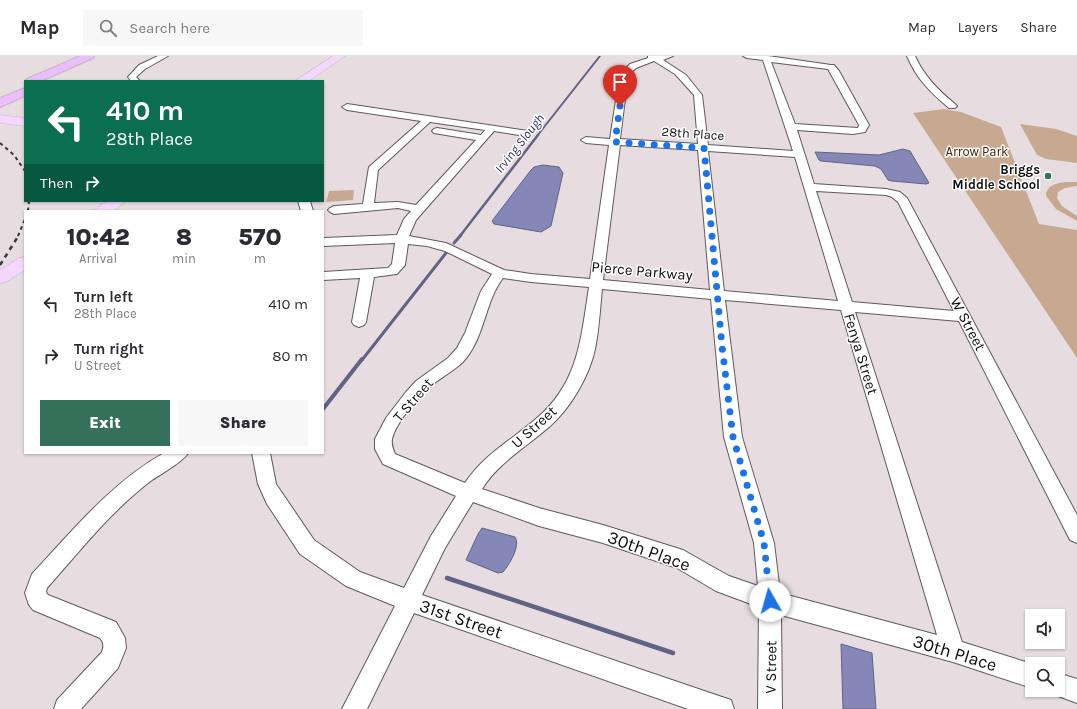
<!DOCTYPE html>
<html lang="en">
<head>
<meta charset="utf-8">
<style>
	body { margin:0; font-family:Karla,sans-serif; background:#f7f7f7; color:#2b2b33; height:100vh; display:flex; flex-direction:column; font-size:15px; white-space:nowrap }
	* { box-sizing:border-box; margin:0 }
	p { font-size:13px; color:#7c7c81 }
	.icon { flex:none; width:22px; height:22px; fill:none; stroke:currentColor; stroke-width:2; stroke-linecap:round; stroke-linejoin:round }
	.map { position:relative; flex:1; overflow:hidden }
	.side { position:absolute; left:24px; top:154px; width:300px; height:244px; display:flex; flex-direction:column; background:#fff; border-radius:0px; box-shadow:0 1px 3px #0004 }
	.side>* { flex:none }
	.guide { position:absolute; left:24px; top:24px; width:300px; height:122px; border-radius:0px; box-shadow:0 1px 3px #0004; background:#0b6e4f; color:#fff; overflow:hidden }
	.buttons { position:absolute; left:1025px; top:553px; display:grid; gap:8px }
	.buttons a { display:grid; place-items:center; width:40px; height:40px; border-radius:0px; background:#fff; box-shadow:0 1px 3px #0004; font-size:20px }
	.pin { position:absolute; display:grid; place-items:center; width:34px; height:34px; color:#fff; margin:-41px -17px; border-radius:50% 50% 50% 0; rotate:-45deg; box-shadow:0 0 4px #0007 }
	.pin .icon { rotate:45deg }
	.me { position:absolute; width:44px; margin:-22px; rotate:353deg; stroke-linejoin:round; filter:drop-shadow(0 0 3px #0008) }
	.turn { display:flex; align-items:center; gap:14px; height:84px; padding:0 16px; font-size:18px }
	.turn .icon { width:52px; height:52px; stroke-width:2.5 }
	.turn b { display:block; font-size:28px; line-height:34px }
	.then { display:flex; align-items:center; height:38px; padding:0 16px; background:#0003; gap:8px; font-size:15px }
	.eta { display:flex; justify-content:space-evenly; align-items:center; height:68px; text-align:center }
	.eta b { font-size:24px; font-weight:800; line-height:28px }
	.button { display:flex; gap:8px; margin-top:auto; padding:8px 16px }
	.button a { flex:1; height:46px; border-radius:0px; background:#34705a; color:#fff; font-size:16px; font-weight:800; line-height:46px; text-align:center }
	.button a+a { background:#f7f7f7; color:#2b2b33 }
	ul { padding:0; list-style:none }
	li { display:flex; align-items:center; gap:12px; height:52px; padding:0 16px }
	li div { flex:1 }
	li b { display:block; font-size:15px }
	li em { font-style:normal }
	header { display:flex; align-items:center; gap:24px; box-sizing:border-box; height:56px; padding:0 20px; background:#fff; border-bottom:1px solid #e1e1e2 }
	header strong { font-size:19px }
	nav { display:flex; gap:22px; margin-inline-start:auto; font-size:14px }
	.search { width:280px; height:36px; background:#f7f7f7; display:flex; align-items:center; gap:10px; box-sizing:border-box; padding:0 14px; border-radius:0px; color:#7c7c81; font-size:15px }
	.map>svg:first-child { display:block }
	.green { fill:#c6a990 }
	.water { fill:#8587b7; stroke:#626284 }
	.lines { fill:none; stroke-linecap:round; stroke-linejoin:round }
	.stream-far4 { stroke:#626284; stroke-width:2 }
	.stream-far3 { stroke:#626284; stroke-width:2.5 }
	.stream-far2 { stroke:#626284; stroke-width:3 }
	.stream-far1 { stroke:#626284; stroke-width:4 }
	.stream { stroke:#626284; stroke-width:4.5 }
	.minor-casing { stroke:#60585b; stroke-width:2 }
	.major-casing { stroke:#bcbbbb; stroke-width:1 }
	.highway-casing { stroke:#bcbbbb; stroke-width:2 }
	.minor { fill:#fff; fill-rule:evenodd }
	.major { fill:#f4d7fe; fill-rule:evenodd }
	.highway { fill:#ecbcfd; fill-rule:evenodd }
	.rail-far1 { stroke:#393436; stroke-width:2; stroke-dasharray:3.5 3.5; stroke-linecap:butt }
	.rail { stroke:#393436; stroke-width:2.5; stroke-dasharray:4.5 4.5; stroke-linecap:butt }
	.route { stroke:#1a73e8; stroke-width:7; stroke-dasharray:0 12.6 }
	.poi-dot { fill:#34705a; stroke:#fff; stroke-width:1.5 }
	.labels { text-anchor:middle; stroke-width:3; stroke-linejoin:round; paint-order:stroke }
	.far-street-label { font-size:13px; fill:#0f0c0d; stroke:#fff }
	.far-water-label { font-size:13px; font-style:italic; fill:#332f6c; stroke:#fff }
	.far-park-label { font-size:13px; fill:#412405; stroke:#fff }
	.far-poi-label { font-size:13px; font-weight:bold; fill:#0f0c0d; stroke:#fff; text-anchor:end }
	.street-label { font-size:15px; fill:#0f0c0d; stroke:#fff }
	.near-street-label { font-size:18px; fill:#0f0c0d; stroke:#fff }
</style>
</head>
<body>
<header>
<strong>Map</strong>
<div class="search"><svg class="icon" aria-label="search" viewBox="0 0 24 24"><circle cx="10" cy="10" r="6"/><path d="M15 15l6 6"/></svg>Search here</div>
<nav><a>Map</a><a>Layers</a><a>Share</a></nav>
</header>
<div class="map">
<svg width="1077" height="653" viewBox="0 0 1077 653">
	<rect width="100%" height="100%" fill="#e7dde1"/>
	<!-- green -->
	<g class="green">
		<polygon points="944,53 961,56 1001,71 1039,168 1077,174 1077,302 913,57"/>
		<polygon points="1020,68 1056,73 1077,80 1077,107 1046,103 1037,99"/>
		<path d="M1066,126H1077V130L1065,132L1058,136L1057,142L1062,150L1077,160V165L1056,153L1046,140C1046,129 1057,127 1066,126Z"/>
		<polygon points="354,134 353,144 326,146 329,135"/>
	</g>
	<!-- water -->
	<g class="water">
		<polygon points="903,93 910,95 929,127 926,128 892,125 888,124 881,113 875,110 821,105 819,104 815,96 879,99"/>
		<polygon points="543,109 559,111 563,117 551,170 541,176 494,168 492,165 531,114 534,111"/>
		<path d="M482,472L515,481C521,490 509,509 503,516L498,517L466,504L478,478Z"/>
		<polygon points="841,588 872,597 876,653 843,653"/>
	</g>
	<g class="lines">
		<!-- stream-far4 -->
		<polyline class="stream-far4" points="537,80 600,0"/>
		<!-- stream-far3 -->
		<polyline class="stream-far3" points="460,180 538,79"/>
		<!-- stream-far2 -->
		<g class="stream-far2">
			<polyline points="454,187 461,179"/>
			<polyline points="362,304 446,197"/>
		</g>
		<!-- stream-far1 -->
		<polyline class="stream-far1" points="323,353 362,303"/>
		<!-- stream -->
		<polyline class="stream" points="447,522 673,597"/>
		<!-- minor casing -->
		<g class="minor-casing">
			<g id="minor">
				<polygon points="158,0 168,0 145,13 136,21 140,25 131,25 128,21 139,9"/>
				<path d="M648,0H673L663,4L686,19L702,39L708,89L793,95L763,4L747,2L743,0H768L831,9H834L839,15L869,69L865,76L853,78L797,74L814,128L886,133L900,136L907,142L1077,459V487L1070,484L959,265L855,256L962,586L1032,608V632L953,606L781,559L782,653H758L759,551L716,535L677,512L603,487L539,470L473,446L445,492L422,539L722,641L731,644L734,653H688L414,557L367,653H342L395,550L346,530L300,498L267,448L258,428L252,397H270L276,428L314,484L360,516L404,532L431,480L456,440L383,408L375,393V383L386,362L406,336L416,325L448,302L457,292L465,277L481,235L492,218L445,195L427,190L408,188L405,209L397,218L374,221L366,266L364,269L359,271L354,269L352,266L360,222L323,224V216L388,212L392,208L395,187L323,190V182L397,179L404,163L411,155L398,152L334,158L330,156L328,154L330,152L334,150L363,148L369,111L421,65L347,54L342,51L347,48L528,75L530,77L525,80L494,75L416,164L409,180L446,187L504,214L531,218L590,223L609,89L586,87L581,84L586,81L610,83L620,18L630,8L648,2ZM654,5L675,18L694,39L698,88L620,83L628,19L636,12ZM771,6L828,13L859,69L858,72L795,68ZM430,66L485,74L481,79L437,72L434,73L432,75L434,77L476,84L416,149L398,146L374,147L378,114ZM620,89L698,94L710,234L603,224ZM708,95L795,101L838,245L724,235ZM816,135L886,139L892,141L898,146L954,255L852,246ZM503,222L531,226L589,231C581,282 579,326 537,362C512,384 484,398 465,427L395,398C393,393 391,389 392,383C396,366 419,340 432,329C442,321 453,315 462,307C485,283 484,247 503,222ZM602,233L711,243L724,381L754,487L758,530L729,520L683,494L603,469L539,452L482,433C498,407 526,391 549,371C570,353 589,321 595,293C599,274 600,253 602,233ZM725,244L841,254L937,579L780,537L774,487L742,381Z"/>
				<path d="M907,0H915C924,20 938,34 955,48L957,50L955,52H949C931,37 916,22 907,0Z"/>
				<polygon points="298,145 310,145 313,155 301,155"/>
				<path d="M164,397H188C184,405 161,418 152,424C112,454 80,495 47,532L46,536L48,539L116,566L125,582L126,592L118,612L81,653H54L57,644L102,596C104,590 104,587 100,582L33,554L29,549L25,537L32,518C72,475 112,426 164,397Z"/>
				<polygon points="1058,617 1077,623 1077,647 1050,637 1048,634 1058,634"/>
			</g>
		</g>
		<!-- major casing -->
		<g class="major-casing">
			<g id="major">
				<polygon points="333,0 345,0 309,25 295,25"/>
				<polygon points="0,59 25,62 25,70 0,67"/>
				<polygon points="107,145 126,145 113,155 94,155 97,152"/>
				<polygon points="25,201 25,214 6,226 0,227 0,214 19,202"/>
			</g>
		</g>
		<!-- highway casing -->
		<g class="highway-casing">
			<g id="highway">
				<polygon points="80,0 94,0 93,2 41,25 25,25 27,23"/>
				<polygon points="25,32 25,40 0,51 0,42"/>
			</g>
		</g>
		<!-- minor -->
		<use href="#minor" class="minor"/>
		<!-- major -->
		<use href="#major" class="major"/>
		<!-- highway -->
		<use href="#highway" class="highway"/>
		<!-- rail-far1 -->
		<g class="rail-far1">
			<polyline points="0,87 14,99 25,115"/>
			<polyline points="28,155 29,145"/>
			<polyline points="18,180 25,163"/>
		</g>
		<!-- rail -->
		<polyline class="rail" points="0,209 19,179"/>
	</g>
	<g class="lines">
		<!-- route -->
		<polyline class="route" points="620,50 615,86 704,92 722,290 733,381 764,487 770,545"/>
	</g>
	<!-- markers -->
	<circle class="poi-dot" cx="1048" cy="120" r="4"/>
	<g class="labels">
		<!-- far-street labels -->
		<g class="far-street-label">
			<text transform="translate(693 77) rotate(4)" y="5">28th Place</text>
		</g>
		<!-- far-water labels -->
		<g class="far-water-label">
			<text transform="translate(519 87) rotate(-52)" y="5">Irving Slough</text>
		</g>
		<!-- far-park labels -->
		<g class="far-park-label">
			<text x="977" y="100">Arrow Park</text>
		</g>
		<!-- far-poi labels -->
		<g class="far-poi-label">
			<text x="1040" y="118">Briggs<tspan x="1040" dy="15">Middle School</tspan></text>
		</g>
		<!-- street labels -->
		<g class="street-label">
			<text transform="translate(642 215) rotate(5)" y="5">Pierce Parkway</text>
			<text transform="translate(968 268) rotate(62)" y="5">W Street</text>
			<text transform="translate(861 298) rotate(73)" y="5">Fenya Street</text>
			<text transform="translate(413 344) rotate(-49)" y="5">T Street</text>
			<text transform="translate(534 371) rotate(-42)" y="5">U Street</text>
			<text transform="translate(771 611) rotate(-89)" y="5">V Street</text>
		</g>
		<!-- near-street labels -->
		<g class="near-street-label">
			<text transform="translate(649 495) rotate(20)" y="6">30th Place</text>
			<text transform="translate(461 563) rotate(19)" y="6">31st Street</text>
			<text transform="translate(955 597) rotate(17)" y="6">30th Place</text>
		</g>
	</g>
</svg>
<div class="buttons">
<a><svg class="icon" aria-label="sound" viewBox="0 0 24 24"><path d="M4 9h4l5-4v14l-5-4H4zM17 9q2 3 0 6"/></svg></a>
<a><svg class="icon" aria-label="search" viewBox="0 0 24 24"><circle cx="10" cy="10" r="6"/><path d="M15 15l6 6"/></svg></a>
</div>
<div class="pin" style="left:620px;top:50px;background:#d93025"><svg class="icon" aria-label="arrive" viewBox="0 0 24 24"><path d="M6 21V4h12l-3 4 3 4H6"/></svg></div>
<svg class="me" style="left:770px;top:545px" viewBox="-20 -20 40 40"><circle r="19" fill="#fff"/><path d="M0-13L10 11 0 6-10 11z" fill="#1a73e8"/></svg>
<div class="guide">
<div class="turn"><svg class="icon" aria-label="left" viewBox="0 0 24 24"><path d="M17 20v-9H6M10 6l-5 5 5 5"/></svg><div><b>410 m</b>28th Place</div></div>
<div class="then">Then<svg class="icon" aria-label="right" viewBox="0 0 24 24"><path d="M7 20v-9h11M14 6l5 5-5 5"/></svg></div>
</div>
<section class="side">
<div class="eta">
<div><b>10:42</b><p>Arrival</p></div>
<div><b>8</b><p>min</p></div>
<div><b>570</b><p>m</p></div>
</div>
<ul>
<li><svg class="icon" aria-label="left" viewBox="0 0 24 24"><path d="M17 20v-9H6M10 6l-5 5 5 5"/></svg><div><b>Turn left</b><p>28th Place</p></div><em>410 m</em></li>
<li><svg class="icon" aria-label="right" viewBox="0 0 24 24"><path d="M7 20v-9h11M14 6l5 5-5 5"/></svg><div><b>Turn right</b><p>U Street</p></div><em>80 m</em></li>
</ul>
<div class="button"><a>Exit</a><a>Share</a></div>
</section>
</div>
</body>
</html>
